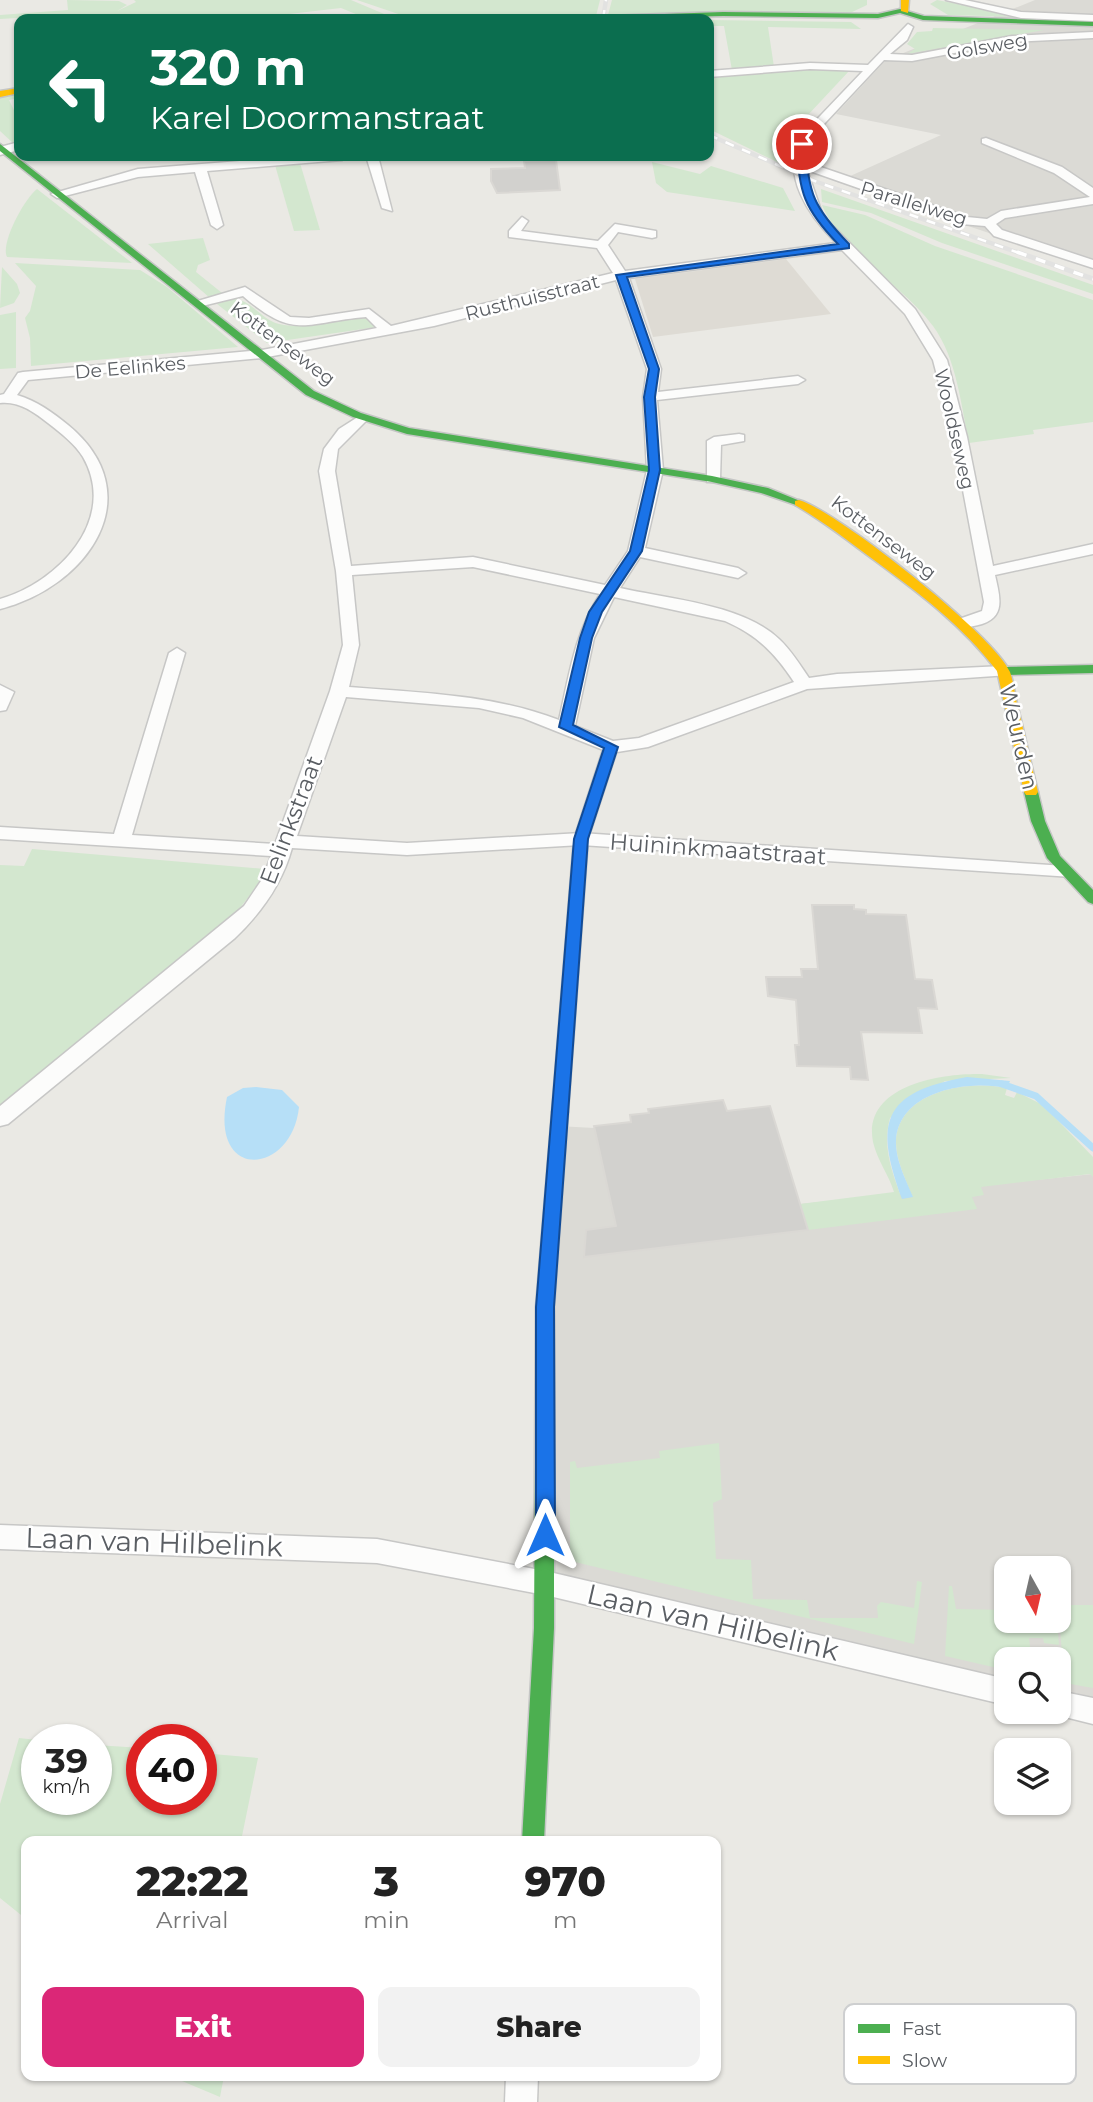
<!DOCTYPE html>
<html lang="en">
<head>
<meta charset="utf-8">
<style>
	body { margin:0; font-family:Montserrat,sans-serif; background:#f2f2f2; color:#222; height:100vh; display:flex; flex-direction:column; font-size:26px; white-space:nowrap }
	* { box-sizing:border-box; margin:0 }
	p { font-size:23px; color:#767676 }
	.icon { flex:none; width:38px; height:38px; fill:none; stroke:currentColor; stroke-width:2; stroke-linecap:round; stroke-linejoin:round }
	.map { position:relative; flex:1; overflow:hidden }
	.sheet { position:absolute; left:21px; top:1836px; width:700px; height:245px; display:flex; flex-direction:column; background:#fff; border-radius:14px; box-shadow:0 2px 5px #0004 }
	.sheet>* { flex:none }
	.guide { position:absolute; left:14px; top:14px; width:700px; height:147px; border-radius:14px; box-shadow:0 2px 5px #0004; background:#0b6e4f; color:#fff; overflow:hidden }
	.needle { width:46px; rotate:172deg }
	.buttons { position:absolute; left:994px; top:1556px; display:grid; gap:14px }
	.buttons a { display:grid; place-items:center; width:77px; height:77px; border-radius:14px; background:#fff; box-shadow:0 2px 5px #0004; font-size:35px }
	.speed { position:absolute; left:21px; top:1724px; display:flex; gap:14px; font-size:35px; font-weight:700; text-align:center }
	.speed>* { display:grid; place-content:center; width:91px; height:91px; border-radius:50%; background:#fff; box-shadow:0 2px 5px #0004; line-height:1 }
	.speed small { font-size:18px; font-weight:400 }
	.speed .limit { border:10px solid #d22; background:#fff; color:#111 }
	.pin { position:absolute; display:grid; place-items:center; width:60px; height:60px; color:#fff; margin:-30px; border:4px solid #fff; border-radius:50%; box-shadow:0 2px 7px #0007 }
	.me { position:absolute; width:77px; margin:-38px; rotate:0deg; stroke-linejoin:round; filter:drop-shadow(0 0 5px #0008) }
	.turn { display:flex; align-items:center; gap:24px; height:147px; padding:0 21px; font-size:32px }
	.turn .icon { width:91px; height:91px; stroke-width:2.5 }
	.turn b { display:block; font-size:49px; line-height:60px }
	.eta { display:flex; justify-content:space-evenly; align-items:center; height:119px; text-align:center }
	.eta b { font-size:42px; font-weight:800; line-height:49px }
	.button { display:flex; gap:14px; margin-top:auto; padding:14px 21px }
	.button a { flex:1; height:80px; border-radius:14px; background:#db2777; color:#fff; font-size:28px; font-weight:800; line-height:80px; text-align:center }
	.button a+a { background:#f2f2f2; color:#222 }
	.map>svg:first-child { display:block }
	.industrial { fill:#dbdad5; fill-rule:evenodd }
	.education { fill:#dedbd4 }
	.green { fill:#d3e7cf }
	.water { fill:#b6dff7 }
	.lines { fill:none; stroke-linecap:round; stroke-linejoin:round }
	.stream { stroke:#b6dff7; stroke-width:7 }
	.building { fill:#d2d1ce; stroke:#dad8d4; stroke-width:2 }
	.street-casing { stroke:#c7c7c6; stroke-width:3 }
	.fast-casing { stroke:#c5c6c5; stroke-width:3 }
	.slow-casing { stroke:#c5c6c5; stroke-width:3 }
	.street { fill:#fcfcfb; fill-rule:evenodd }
	.fast { fill:#4caf50; fill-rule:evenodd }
	.slow { fill:#ffc107; fill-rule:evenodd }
	.rail-far1-casing { stroke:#e2e2e1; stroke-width:4.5 }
	.rail-casing { stroke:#e2e2e1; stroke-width:5 }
	.rail-far1 { stroke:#fff; stroke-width:2.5; stroke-dasharray:9; stroke-linecap:butt }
	.rail { stroke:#fff; stroke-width:3.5; stroke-dasharray:10; stroke-linecap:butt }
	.route { fill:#1a73e8; stroke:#114b97; stroke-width:2 }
	.labels { text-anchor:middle; stroke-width:5; stroke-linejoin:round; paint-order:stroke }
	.far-street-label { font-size:19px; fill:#5a5e63; stroke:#fff }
	.street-label { font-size:23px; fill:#5a5e63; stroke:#fff }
	.near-street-label { font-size:28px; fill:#5a5e63; stroke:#fff }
	.key { fill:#fff; stroke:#cecfd0; stroke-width:2 }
	.key-label { font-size:19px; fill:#5a5e63 }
</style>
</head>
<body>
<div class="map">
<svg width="1093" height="2102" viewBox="0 0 1093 2102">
	<rect width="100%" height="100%" fill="#eae9e4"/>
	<!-- industrial -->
	<g class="industrial">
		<polygon points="1035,0 1093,0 1093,268 837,182 941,135 836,114 886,60"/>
		<path d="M723,1100L727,1111L770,1106L800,1204L1093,1174V1708L1059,1701V1659H1006V1689L542,1580L557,1126L594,1128L631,1122L630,1115L648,1113V1109ZM1006,1568H1059V1620H1006Z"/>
	</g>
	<!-- education -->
	<polygon class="education" points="786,259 831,314 653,337 635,279"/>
	<!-- green -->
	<g class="green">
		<polygon points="67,0 119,1 127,5 117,11 136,2 134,0 351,0 396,19 368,19 341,8 246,19 69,19 67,15 0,19 0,15 68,10"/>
		<polygon points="357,0 600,0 596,16 413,19"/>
		<polygon points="612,0 867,0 867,5 850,13 608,15"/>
		<polygon points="937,0 1026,17 948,15 930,4"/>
		<polygon points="709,20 851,22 861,29 768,27 774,67 732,70 724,26 709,26"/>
		<polygon points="933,28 1044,30 907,54 915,49 907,44 917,32 932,31"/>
		<polygon points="828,67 850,70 778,147 785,166 709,129 709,77"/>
		<polygon points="19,93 19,98 9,100 19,120 19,143 14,144 0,131 0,96"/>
		<polygon points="652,162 700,174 711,166 783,188 795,211 667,192 656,183"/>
		<polygon points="300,163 320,230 294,231 275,165"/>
		<path d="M37,189L132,263L7,257C0,244 24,199 37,189Z"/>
		<polygon points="821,189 1093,285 1093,294 942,243 871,213 822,202"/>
		<path d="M822,205L865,215L935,246L1093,300V422L1033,430L1034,434L969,443C961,405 957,359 933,326C903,285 840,251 822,205Z"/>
		<polygon points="203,238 210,260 198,265 196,272 222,293 210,298 148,244"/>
		<polygon points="15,263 140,270 167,287 238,347 31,366 30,338 25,318 30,311 36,286"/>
		<polygon points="2,267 17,284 20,293 14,303 0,308"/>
		<path d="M231,299C250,297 261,320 279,324C310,331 337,318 367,318L377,327L267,343L217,304Z"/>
		<polygon points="16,312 16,368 0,369 0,315"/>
		<polygon points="32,849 265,869 257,886 233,917 0,1105 0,865 24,866"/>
		<path d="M982,1074L1011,1078L945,1081L890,1118C882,1147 892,1172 902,1199L912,1197C906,1179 895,1159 896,1140C900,1090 969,1080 1007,1088L1005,1095L1014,1098L1017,1092L1043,1105L1093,1157V1177L1090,1174L981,1187L984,1195L972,1197L977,1209L808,1230L800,1204L894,1192C889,1175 877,1160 873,1142C862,1085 942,1073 982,1074Z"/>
		<polygon points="719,1443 722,1499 713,1503 716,1559 751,1560 753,1599 807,1600 810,1618 878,1618 877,1606 881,1602 914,1608 917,1581 922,1582 914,1644 575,1562 570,1555 570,1462 575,1461 577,1468 660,1458 659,1451"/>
		<polygon points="949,1586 952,1586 956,1609 1006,1610 1006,1620 1044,1621 1058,1632 1059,1645 1044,1643 1043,1638 1029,1638 1031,1654 1045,1655 1045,1651 1062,1652 1060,1630 1050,1621 1059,1620 1059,1605 1093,1605 1093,1688 1059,1682 1059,1659 1006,1659 1006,1670 945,1656"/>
		<polygon points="19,1738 37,1740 37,1799 96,1799 96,1745 142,1748 142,1799 201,1799 201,1753 258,1758 241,1841 26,1841 26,1919 0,1898 0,1804"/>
		<polygon points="170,2076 224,2076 220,2097"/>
	</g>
	<!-- water -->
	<g class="water">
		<path d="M967,1077L1010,1081L1007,1088C969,1080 900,1090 896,1140C895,1159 906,1180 913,1197L902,1199C874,1122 882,1092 967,1077Z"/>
		<path d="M256,1087L282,1090L299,1107C292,1175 209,1183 227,1097L243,1088Z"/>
	</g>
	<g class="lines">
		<!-- stream -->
		<polyline class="stream" points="1002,1084 1036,1096 1093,1148"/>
	</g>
	<!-- building -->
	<g class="building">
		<polygon points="556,160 560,190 497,193 491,181 491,169 525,168 524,161"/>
		<polygon points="812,905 854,905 854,909 866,910 866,914 906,915 915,979 932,980 937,1009 918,1008 922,1033 861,1032 868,1080 851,1079 850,1067 797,1066 795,1045 799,1045 796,1000 768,996 766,977 802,977 801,969 818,969"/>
		<polygon points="723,1100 727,1111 770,1106 808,1230 584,1257 586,1230 616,1226 594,1126 631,1122 630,1115 649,1113 648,1109"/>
	</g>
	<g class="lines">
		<!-- street casing -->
		<g class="street-casing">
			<g id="street">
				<polygon points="946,0 965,0 1021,12 1093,15 1093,21 1021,18"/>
				<path d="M908,24L913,27L907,40L890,54L912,55L1012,36L1093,32V38L1012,42L912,61L884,60L810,139L806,162L967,217L987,219L1001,211L1090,197L1054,173L982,143V139L986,138L1062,167L1093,188V204L1005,218L996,224L1002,230L1093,260V268L994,236L985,226L961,224L807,170L823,216L915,309L947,360L967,437L993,566L1093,544V554L995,575C999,594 1007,616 982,624C974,626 967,628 959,627V619L982,611L984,602L953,437L933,360L905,314L842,250L629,278L661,369L658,392L798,376L805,380L798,384L657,400L663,470L645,548L738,568L746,573L738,578L640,557L620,588C668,599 742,604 779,639C791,650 800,665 809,678L837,674L1003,666L1009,667L1012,671L1009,675L807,689L648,747L611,753L523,718L479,708L346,697L297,836L407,843L581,833L1065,866L1075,872L1072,877L581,845L407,855L292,848C282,884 262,912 235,938L8,1124L0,1126V1106L244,906L263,878L271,856L0,839V827L114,834L169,653L177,648L185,653L132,835L275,844L330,691L343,645L336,571L319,471L324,449L339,429L361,415L368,419L338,449L335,471L351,566L473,557L605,585L628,551L647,470L643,397L647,369L616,280L434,326L262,358L28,380L17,395C37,401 52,412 68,425C153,495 87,587 0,609V599C57,583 119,520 83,457C75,444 61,433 48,423C34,412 19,401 0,403V395L4,394L18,373L23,372L262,350L377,328L366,317C305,322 295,341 243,296L198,307L191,303L245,287L290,317L309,318L369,309L391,326L613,273L597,248L509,237V231L522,217L528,221L521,231L598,241L615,224L656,231V237L652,238L618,232L608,245L625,271L836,243C809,216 780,175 801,136L863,71L810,69L709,77V71L810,63L868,65ZM473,567L600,594C575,632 569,676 559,720C492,694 420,693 349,687L359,645L352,575ZM614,597L725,621C757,635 775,653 794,682L639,738L613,741L575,726L594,638Z"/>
				<polygon points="19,142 19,150 0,155 0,147"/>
				<polygon points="302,156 348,156 342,160 207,171 223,225 217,229 211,225 195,172 138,177 57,198 51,194 138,169"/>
				<polygon points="366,156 378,156 392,211 382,208"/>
				<polygon points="739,434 744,435 744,441 721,445 720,479 717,482 707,482 707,441 714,437"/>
				<polygon points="0,685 14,692 6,710 0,711"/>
				<polygon points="0,1525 377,1539 545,1571 1006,1679 1006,1705 545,1595 377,1563 0,1549"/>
				<polygon points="1059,1691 1093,1698 1093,1724 1049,1713 1059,1712"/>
				<polygon points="506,2076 538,2076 537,2102 505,2102"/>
			</g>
		</g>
		<!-- fast casing -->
		<g class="fast-casing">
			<g id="fast">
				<polygon points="900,9 924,16 1093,22 1093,26 923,20 900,13 878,18 723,16 573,19 577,17 723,12 878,14"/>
				<polygon points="0,144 314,391 361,413 409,428 712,476 768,488 805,503 799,506 761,493 712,482 407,434 353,417 306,395 0,151"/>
				<polygon points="1093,665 1093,673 1003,675 997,671 1003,667"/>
				<polygon points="1031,788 1038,792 1045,821 1060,856 1093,890 1093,904 1088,902 1047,858 1031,821 1024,792"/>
				<polygon points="560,1106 566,1108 568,1112 554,1307 554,1628 544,1841 522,1841 534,1628 536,1307 552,1112 554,1108"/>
			</g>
		</g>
		<!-- slow casing -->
		<g class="slow-casing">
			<g id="slow">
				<polygon points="901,0 909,0 908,13 901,11"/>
				<polygon points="19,88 19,93 0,97 0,91"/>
				<path d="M799,500C837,511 994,635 1010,672C1014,683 1015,697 1018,708C1025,736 1031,764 1038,792L1036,795H1026L1024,792L997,671C963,626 919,593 874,560C848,541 823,521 795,505V501Z"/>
				<polygon points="611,743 618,747 588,839 568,1112 566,1116 554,1116 552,1112 574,839 604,747"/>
			</g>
		</g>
		<!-- street -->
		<use href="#street" class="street"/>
		<!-- fast -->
		<use href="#fast" class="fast"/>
		<!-- slow -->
		<use href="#slow" class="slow"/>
		<!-- rail-far1 casing -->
		<g class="rail-far1-casing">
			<g id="rail-far1">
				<polyline points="603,19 606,0"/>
				<polyline points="709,135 817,182 1022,254"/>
			</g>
		</g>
		<!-- rail casing -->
		<g class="rail-casing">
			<polyline id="rail" points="1017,252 1093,279"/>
		</g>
		<!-- rail-far1 -->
		<use href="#rail-far1" class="rail-far1"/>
		<!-- rail -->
		<use href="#rail" class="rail"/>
	</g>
	<!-- route -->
	<path class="route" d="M802,142L806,144C807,193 815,209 849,244V248L627,277L659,369L655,397L660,470L642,551L602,612L592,638L573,725L618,747L588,839L554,1307L555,1535L552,1542L545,1544L539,1542L536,1535V1307L574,839L604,748L559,727L580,638L589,612L630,551L649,470L644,397L649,369L616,275L838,244C805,210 798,192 797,144Z"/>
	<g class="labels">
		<!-- far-street labels -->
		<g class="far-street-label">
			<text transform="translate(987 46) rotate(-10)" y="7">Golsweg</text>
			<text transform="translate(914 203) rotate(17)" y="7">Parallelweg</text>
			<text transform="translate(532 297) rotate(-14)" y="7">Rusthuisstraat</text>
			<text transform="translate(283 343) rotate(37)" y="7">Kottenseweg</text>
			<text transform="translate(130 367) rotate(-5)" y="7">De Eelinkes</text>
			<text transform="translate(955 429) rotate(77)" y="7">Wooldseweg</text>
			<text transform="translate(884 537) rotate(37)" y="7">Kottenseweg</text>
		</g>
		<!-- street labels -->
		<g class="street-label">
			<text transform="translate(1019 737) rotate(77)" y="8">Weurden</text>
			<text transform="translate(291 820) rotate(-69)" y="8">Eelinkstraat</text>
			<text transform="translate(718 849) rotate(4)" y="8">Huininkmaatstraat</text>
		</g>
		<!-- near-street labels -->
		<g class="near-street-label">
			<text transform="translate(154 1542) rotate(2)" y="10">Laan van Hilbelink</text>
			<text transform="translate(713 1622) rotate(13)" y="10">Laan van Hilbelink</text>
		</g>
	</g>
	<!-- legend -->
	<rect x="844" y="2004" width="232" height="80" rx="10" class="key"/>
	<rect x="858" y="2024" width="32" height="9" fill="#4caf50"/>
	<rect x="858" y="2056" width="32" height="8" fill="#ffc107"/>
	<g class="key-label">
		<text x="902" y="2035">Fast</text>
		<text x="902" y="2067">Slow</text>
	</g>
</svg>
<div class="buttons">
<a><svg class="needle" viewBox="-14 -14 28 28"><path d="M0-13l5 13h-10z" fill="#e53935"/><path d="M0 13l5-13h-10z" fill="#767676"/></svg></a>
<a><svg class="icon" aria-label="search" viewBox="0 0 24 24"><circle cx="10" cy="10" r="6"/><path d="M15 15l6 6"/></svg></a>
<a><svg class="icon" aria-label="layers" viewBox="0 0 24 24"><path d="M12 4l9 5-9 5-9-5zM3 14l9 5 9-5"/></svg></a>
</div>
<div class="speed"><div>39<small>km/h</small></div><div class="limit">40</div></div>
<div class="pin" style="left:802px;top:144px;background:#d93025"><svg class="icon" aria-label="arrive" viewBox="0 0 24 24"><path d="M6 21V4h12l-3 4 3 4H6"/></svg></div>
<svg class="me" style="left:545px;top:1535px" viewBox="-20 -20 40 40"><path d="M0-17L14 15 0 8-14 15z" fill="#1a73e8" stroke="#fff" stroke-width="4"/></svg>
<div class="guide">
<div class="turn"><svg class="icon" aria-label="left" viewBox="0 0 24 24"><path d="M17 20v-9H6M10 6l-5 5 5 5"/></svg><div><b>320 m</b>Karel Doormanstraat</div></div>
</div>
<section class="sheet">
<div class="eta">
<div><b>22:22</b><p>Arrival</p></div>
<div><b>3</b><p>min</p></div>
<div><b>970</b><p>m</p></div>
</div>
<div class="button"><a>Exit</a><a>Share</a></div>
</section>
</div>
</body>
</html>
